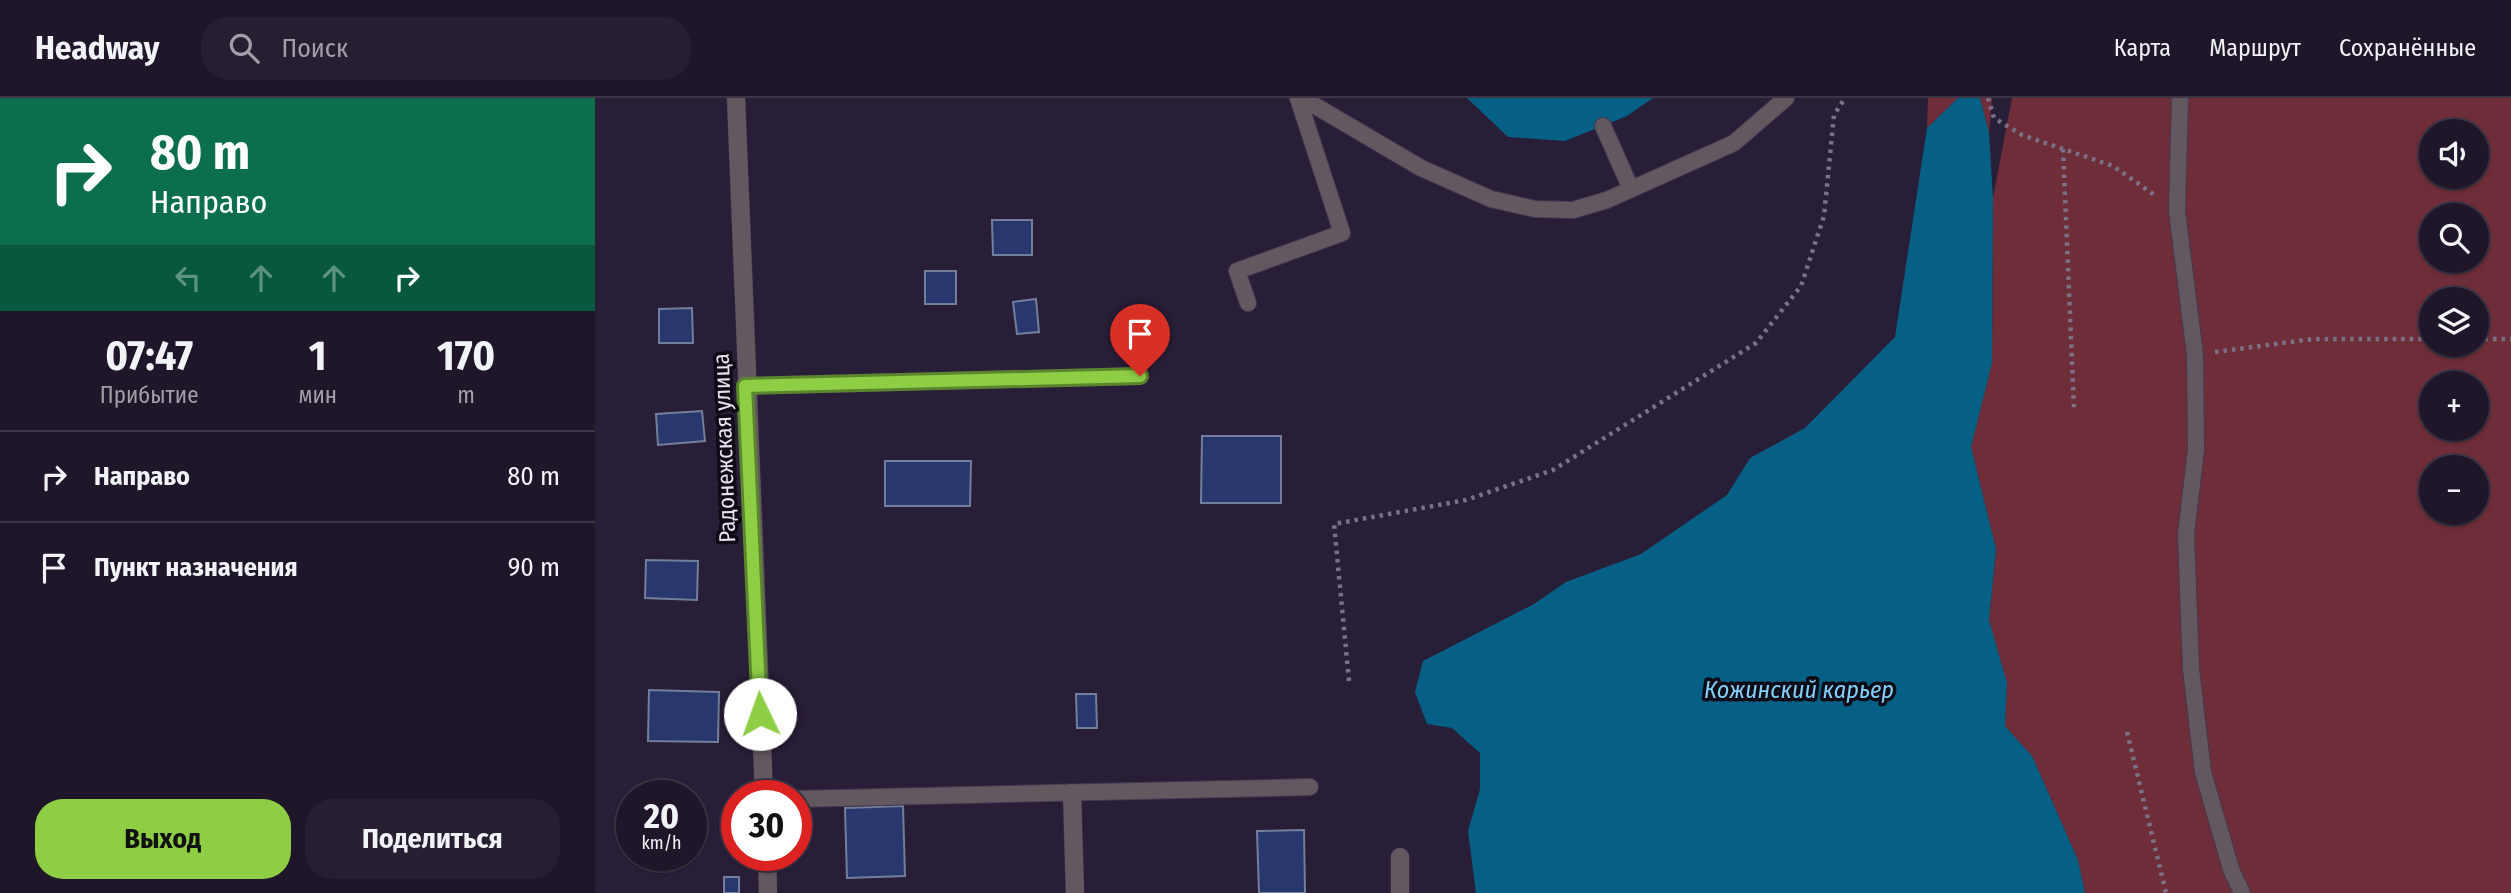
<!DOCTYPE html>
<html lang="ru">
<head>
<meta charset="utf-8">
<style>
	body { margin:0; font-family:"Fira Sans Condensed",sans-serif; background:#271f31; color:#f1f3f6; height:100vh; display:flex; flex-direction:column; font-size:26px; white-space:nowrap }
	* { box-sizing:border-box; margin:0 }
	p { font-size:23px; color:#a19fa8 }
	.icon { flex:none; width:38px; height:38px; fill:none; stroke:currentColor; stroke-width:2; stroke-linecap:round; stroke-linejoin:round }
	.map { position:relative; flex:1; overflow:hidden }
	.panel { display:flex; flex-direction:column; background:#1f1629; width:595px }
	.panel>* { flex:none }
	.top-card { background:#0b6e4f; color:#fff; overflow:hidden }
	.tools { position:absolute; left:1824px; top:21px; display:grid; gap:14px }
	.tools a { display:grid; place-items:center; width:70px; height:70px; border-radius:50%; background:#1f1629; box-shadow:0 2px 5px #0004,0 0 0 2px #3c3546; font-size:35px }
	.speed { position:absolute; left:21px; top:682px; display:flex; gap:14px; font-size:35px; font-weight:700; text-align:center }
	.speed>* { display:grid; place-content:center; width:91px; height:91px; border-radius:50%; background:#1f1629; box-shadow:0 2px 5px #0004,0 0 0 2px #3c3546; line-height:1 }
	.speed small { font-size:18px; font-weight:400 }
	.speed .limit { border:10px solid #d22; background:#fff; color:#111 }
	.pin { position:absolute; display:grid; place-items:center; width:60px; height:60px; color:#fff; margin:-72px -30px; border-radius:50% 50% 50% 0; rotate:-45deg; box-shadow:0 0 7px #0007 }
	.pin .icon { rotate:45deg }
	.me { position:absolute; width:77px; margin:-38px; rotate:357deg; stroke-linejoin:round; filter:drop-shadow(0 0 5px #0008) }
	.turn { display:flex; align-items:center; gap:24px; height:147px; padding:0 35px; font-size:32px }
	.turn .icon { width:91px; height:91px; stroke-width:2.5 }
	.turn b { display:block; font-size:49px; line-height:60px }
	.lanes { display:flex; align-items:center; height:66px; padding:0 35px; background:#0003; justify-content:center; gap:35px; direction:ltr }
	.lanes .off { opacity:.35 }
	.eta { display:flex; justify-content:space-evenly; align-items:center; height:119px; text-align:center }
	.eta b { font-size:42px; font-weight:700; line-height:49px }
	.action { display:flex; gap:14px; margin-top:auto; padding:14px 35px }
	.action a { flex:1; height:80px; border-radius:28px; background:#8dce45; color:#111; font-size:28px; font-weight:700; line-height:80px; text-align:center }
	.action a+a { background:#271f31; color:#f1f3f6 }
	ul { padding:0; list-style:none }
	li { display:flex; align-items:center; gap:21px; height:91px; padding:0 35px; border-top:2px solid #3c3546 }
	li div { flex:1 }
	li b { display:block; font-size:26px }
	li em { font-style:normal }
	header { display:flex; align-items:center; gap:42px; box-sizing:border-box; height:98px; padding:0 35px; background:#1f1629; border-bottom:2px solid #3c3546 }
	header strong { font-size:33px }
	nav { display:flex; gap:38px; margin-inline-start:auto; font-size:24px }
	.search { width:490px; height:63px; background:#271f31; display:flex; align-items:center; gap:18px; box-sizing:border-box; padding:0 24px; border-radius:28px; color:#a19fa8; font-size:26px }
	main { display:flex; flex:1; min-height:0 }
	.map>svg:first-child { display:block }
	.green { fill:#6e2d38; fill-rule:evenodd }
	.water { fill:#065f84 }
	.building { fill:#28376d; stroke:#737e9b; stroke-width:2 }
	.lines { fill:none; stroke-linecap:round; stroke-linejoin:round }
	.service-casing { stroke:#443951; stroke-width:18 }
	.minor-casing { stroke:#443951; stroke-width:19 }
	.path { stroke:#7a7186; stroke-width:4.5; stroke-dasharray:3.5 5; stroke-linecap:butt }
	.service { stroke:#645860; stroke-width:16 }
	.minor { stroke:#645860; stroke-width:18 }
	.route-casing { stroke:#5c862d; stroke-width:18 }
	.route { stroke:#8dce45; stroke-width:12 }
	.labels { text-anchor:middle; stroke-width:7; stroke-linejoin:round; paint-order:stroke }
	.street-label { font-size:23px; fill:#e8e1f2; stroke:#0f0b15 }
	.water-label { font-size:24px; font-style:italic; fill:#82d1fd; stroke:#0f0b15 }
</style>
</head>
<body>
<header>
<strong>Headway</strong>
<div class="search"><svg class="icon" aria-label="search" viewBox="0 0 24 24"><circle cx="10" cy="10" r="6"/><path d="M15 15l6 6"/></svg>Поиск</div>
<nav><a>Карта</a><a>Маршрут</a><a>Сохранённые</a></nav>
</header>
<main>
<section class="panel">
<div class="top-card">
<div class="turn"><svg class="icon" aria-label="right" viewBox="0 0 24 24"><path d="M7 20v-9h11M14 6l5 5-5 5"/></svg><div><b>80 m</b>Направо</div></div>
<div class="lanes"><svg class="icon off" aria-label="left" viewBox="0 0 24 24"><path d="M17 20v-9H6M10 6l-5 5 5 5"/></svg><svg class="icon off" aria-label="ahead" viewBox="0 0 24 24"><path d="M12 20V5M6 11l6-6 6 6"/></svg><svg class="icon off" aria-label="ahead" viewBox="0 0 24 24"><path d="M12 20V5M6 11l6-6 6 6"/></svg><svg class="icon" aria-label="right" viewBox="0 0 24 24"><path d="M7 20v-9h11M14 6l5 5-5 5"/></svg></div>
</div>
<div class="eta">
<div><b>07:47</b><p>Прибытие</p></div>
<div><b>1</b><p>мин</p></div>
<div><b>170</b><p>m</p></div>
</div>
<ul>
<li><svg class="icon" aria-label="right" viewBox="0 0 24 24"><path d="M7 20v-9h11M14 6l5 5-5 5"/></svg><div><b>Направо</b></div><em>80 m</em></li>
<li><svg class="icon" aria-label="arrive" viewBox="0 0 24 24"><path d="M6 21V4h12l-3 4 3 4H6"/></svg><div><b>Пункт назначения</b></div><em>90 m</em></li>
</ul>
<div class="action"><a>Выход</a><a>Поделиться</a></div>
</section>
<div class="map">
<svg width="1916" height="795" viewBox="0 0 1916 795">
	<rect width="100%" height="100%" fill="#291e37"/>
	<!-- green -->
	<g class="green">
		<polygon points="1333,0 1363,0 1332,30"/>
		<polygon points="1385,0 1397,0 1394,35"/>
		<path d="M1417,0H1916V795H1490L1483,762L1437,658L1410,628L1412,585L1394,522L1401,451L1376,349L1397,265L1398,100ZM1836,33H1881V79H1836ZM1836,117H1881V163H1836ZM1836,201H1881V247H1836ZM1836,285H1881V331H1836ZM1836,369H1881V415H1836Z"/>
	</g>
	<!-- water -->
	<g class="water">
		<polygon points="872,0 1058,0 1032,18 970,43 913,39"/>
		<polygon points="1363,0 1385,0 1394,35 1398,100 1397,265 1376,349 1401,451 1394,522 1412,585 1410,628 1437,658 1483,762 1490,795 881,795 873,733 885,691 885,655 857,630 832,626 820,594 828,563 939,506 971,484 1046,456 1132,397 1155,360 1210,330 1300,239 1332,30"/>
	</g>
	<!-- building -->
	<g class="building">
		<polygon points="397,122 437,122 437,157 398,157"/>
		<rect x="330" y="173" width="31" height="33"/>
		<polygon points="441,201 444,234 422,236 418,204"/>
		<polygon points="97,210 98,245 64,245 64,211"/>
		<polygon points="107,313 110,343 63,347 61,316"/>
		<polygon points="607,338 686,338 686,405 606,405"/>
		<polygon points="290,363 376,363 375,408 290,408"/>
		<polygon points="51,462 103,463 102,502 50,500"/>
		<polygon points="54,592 124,594 123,644 53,643"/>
		<polygon points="481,596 501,596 502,630 482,630"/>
		<polygon points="308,708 310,778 252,780 250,710"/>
		<polygon points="709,732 710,795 664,795 662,733"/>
		<rect x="129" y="779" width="15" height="16"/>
	</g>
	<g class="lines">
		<!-- service casing -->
		<g class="service-casing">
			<g id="service">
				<polyline points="707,0 826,70 896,101 940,111 978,112 1012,102 1139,45 1191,0"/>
				<polyline points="1585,0 1582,113 1600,257 1601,351 1591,437 1596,571 1608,674 1636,771 1647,795"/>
				<polyline points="1008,28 1036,91"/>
				<polyline points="653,205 642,173 747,135 703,0"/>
				<polyline points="150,288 545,278"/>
				<polyline points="201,701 715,689"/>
			</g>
		</g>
		<!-- minor casing -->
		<g class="minor-casing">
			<g id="minor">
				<polyline points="141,0 169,698"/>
				<polyline points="477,695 480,795"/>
				<polyline points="172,758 173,795"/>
				<polyline points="805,759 805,795"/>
			</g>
		</g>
		<!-- path -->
		<g class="path">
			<polyline points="1393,0 1399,20 1427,37 1518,68 1561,98"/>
			<polyline points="1468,51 1479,310"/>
			<polyline points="1881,241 1916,241"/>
			<polyline points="1620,254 1718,241 1836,241"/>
			<polyline points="754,583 739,426 871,402 958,372 1161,245 1206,188 1229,118 1239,17 1250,0"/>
			<polyline points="1532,634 1571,795"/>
		</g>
		<!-- service -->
		<use href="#service" class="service"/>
		<!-- minor -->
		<use href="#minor" class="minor"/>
	</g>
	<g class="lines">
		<!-- route casing -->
		<g class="route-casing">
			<polyline id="route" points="165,616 150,288 545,278"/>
		</g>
		<!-- route -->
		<use href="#route" class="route"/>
	</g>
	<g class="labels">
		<!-- street labels -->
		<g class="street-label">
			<text transform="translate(129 350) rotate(-92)" y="8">Радонежская улица</text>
		</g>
		<!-- water labels -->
		<g class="water-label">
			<text x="1204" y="600">Кожинский карьер</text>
		</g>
	</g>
</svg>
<div class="tools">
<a><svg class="icon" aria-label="sound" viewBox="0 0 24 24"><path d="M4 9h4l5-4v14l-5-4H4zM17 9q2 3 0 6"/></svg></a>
<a><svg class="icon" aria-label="search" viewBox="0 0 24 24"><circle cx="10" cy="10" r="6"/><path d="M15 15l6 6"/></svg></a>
<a><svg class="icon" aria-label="layers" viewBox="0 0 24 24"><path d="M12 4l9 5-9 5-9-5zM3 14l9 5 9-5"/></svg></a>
<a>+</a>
<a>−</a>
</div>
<div class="speed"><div>20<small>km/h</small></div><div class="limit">30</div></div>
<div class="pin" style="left:545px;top:278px;background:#d93025"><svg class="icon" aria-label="arrive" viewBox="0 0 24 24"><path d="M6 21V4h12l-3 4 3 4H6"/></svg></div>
<svg class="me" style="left:165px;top:616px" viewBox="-20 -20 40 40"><circle r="19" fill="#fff"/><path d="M0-13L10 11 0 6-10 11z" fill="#8dce45"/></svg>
</div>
</main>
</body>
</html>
